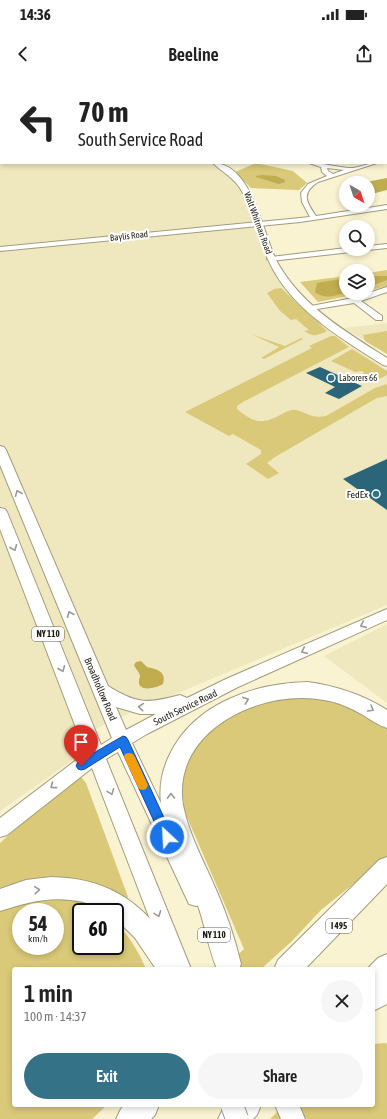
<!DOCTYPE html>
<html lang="en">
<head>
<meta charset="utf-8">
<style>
	body { margin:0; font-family:"Asap Condensed",sans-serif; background:#f6f6f6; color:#222; height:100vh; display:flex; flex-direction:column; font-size:15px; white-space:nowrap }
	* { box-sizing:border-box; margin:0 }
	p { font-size:13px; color:#767676 }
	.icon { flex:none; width:22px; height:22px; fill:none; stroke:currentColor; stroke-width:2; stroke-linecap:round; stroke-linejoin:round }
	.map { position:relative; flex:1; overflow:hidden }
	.drawer { position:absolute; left:12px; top:887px; width:363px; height:140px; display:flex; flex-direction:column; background:#fff; border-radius:4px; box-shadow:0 2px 6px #0003 }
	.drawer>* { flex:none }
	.hud { position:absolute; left:0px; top:0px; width:387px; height:84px; box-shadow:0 2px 6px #0003; background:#fff; color:#222; overflow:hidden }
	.needle { width:26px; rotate:141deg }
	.buttons { position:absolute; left:339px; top:96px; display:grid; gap:8px }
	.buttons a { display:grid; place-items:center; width:36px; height:36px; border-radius:50%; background:#fff; box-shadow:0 2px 6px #0003; font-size:20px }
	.speed { position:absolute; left:12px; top:823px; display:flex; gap:8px; font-size:20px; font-weight:700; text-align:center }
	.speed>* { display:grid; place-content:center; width:52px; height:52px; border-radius:50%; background:#fff; box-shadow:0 2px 6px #0003; line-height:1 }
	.speed small { font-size:10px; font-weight:400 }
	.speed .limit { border:2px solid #111; border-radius:6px; background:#fff; color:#111 }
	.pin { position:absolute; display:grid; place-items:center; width:34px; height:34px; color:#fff; margin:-41px -17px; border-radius:50% 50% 50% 0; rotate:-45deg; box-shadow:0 0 4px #0007 }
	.pin .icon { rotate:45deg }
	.me { position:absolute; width:44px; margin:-22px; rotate:335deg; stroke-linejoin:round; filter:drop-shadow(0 0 3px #0008) }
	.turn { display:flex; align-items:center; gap:14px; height:84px; padding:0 12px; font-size:18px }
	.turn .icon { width:52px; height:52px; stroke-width:2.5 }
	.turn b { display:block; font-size:28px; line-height:34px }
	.round { display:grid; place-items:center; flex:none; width:42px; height:42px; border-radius:21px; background:#f6f6f6 }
	.summary { display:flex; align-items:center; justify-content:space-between; height:68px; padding:0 12px }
	h1 { font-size:24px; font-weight:600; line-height:30px }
	.button { display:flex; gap:8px; margin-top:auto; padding:8px 12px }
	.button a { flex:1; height:46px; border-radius:24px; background:#347288; color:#fff; font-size:16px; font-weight:600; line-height:46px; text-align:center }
	.button a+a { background:#f6f6f6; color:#222 }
	.status { display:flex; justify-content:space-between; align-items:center; height:28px; padding:0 20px; background:#fff; direction:ltr }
	.status svg { height:11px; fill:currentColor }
	header { display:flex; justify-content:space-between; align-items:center; height:52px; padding:0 12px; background:#fff; font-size:18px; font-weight:600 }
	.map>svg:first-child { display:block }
	.built { fill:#efe8be }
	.green { fill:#d9c978; fill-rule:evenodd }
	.water { fill:#bfad50 }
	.building { fill:#2a657a }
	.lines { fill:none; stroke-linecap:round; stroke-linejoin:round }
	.minor-casing { stroke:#a29c7c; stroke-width:2 }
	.major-casing { stroke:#a29c7c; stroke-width:2 }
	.highway-casing { stroke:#a29c7c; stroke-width:2 }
	.minor { fill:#fff; fill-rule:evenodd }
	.major { fill:#fff; fill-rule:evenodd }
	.highway { fill:#fff; fill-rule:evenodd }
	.major-bridge-casing { stroke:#a29c7c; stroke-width:24; stroke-linecap:butt }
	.major-bridge { stroke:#fff; stroke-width:22 }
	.oneway { stroke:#999893 }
	.route { fill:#1a73e8; stroke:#114b97 }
	.slow { fill:#f59e0b }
	.poi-dot { fill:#347288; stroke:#fff; stroke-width:1.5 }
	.labels { text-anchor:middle; stroke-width:4; stroke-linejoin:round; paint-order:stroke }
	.far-street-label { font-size:9px; fill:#1d1a0e; stroke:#fff }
	.far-poi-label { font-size:9px; fill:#1d1a0e; stroke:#fff; text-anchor:start }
	.shield { fill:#fff; stroke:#615f56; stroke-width:1 }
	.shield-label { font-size:9px; font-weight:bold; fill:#1d1a0e }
	.poi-label { font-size:10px; fill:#1d1a0e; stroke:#fff; text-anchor:end }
	.street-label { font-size:10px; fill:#1d1a0e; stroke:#fff }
</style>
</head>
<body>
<div class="status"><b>14:36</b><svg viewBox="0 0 49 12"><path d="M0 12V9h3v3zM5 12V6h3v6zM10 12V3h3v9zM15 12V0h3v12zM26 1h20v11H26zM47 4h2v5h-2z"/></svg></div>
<header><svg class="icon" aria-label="back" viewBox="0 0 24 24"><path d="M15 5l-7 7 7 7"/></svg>Beeline<svg class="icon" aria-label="share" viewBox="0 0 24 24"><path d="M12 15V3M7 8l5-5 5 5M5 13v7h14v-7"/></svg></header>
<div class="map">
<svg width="387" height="1039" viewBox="0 0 387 1039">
	<rect width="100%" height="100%" fill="#f9f3d1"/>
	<!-- built -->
	<g class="built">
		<polygon points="0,21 1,83 212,83 223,91 232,98 241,110 261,164 277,197 301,224 349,264 387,290 387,525 114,640 77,658 78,669 76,676 71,681 0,731"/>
		<polygon points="387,243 387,274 344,248"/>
		<polygon points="387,544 387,623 324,576"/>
	</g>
	<!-- green -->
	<g class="green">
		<polygon points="256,83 293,91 307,103 299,110 251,108 235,92"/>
		<polygon points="387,190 387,206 368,211 368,193"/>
		<polygon points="346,196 346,213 362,213 318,222 300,202"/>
		<path d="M281,208L327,251C318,256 313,257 304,251L309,250L296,239L291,240L280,231L267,213L274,209Z"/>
		<polygon points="387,251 387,274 365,261 363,255"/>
		<polygon points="253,255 285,266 301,258 308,261 303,259 264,279 261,278 279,267"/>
		<path d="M331,256H335L349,267L243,322L237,326V329C256,345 264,344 284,333C288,331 292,329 296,330C309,333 310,339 326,336L375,308L387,304V316L377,318L363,326L275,377L267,383L279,393L268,399L246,384L261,374V370L233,354L229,356L185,332L312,268L309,266Z"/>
		<path d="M352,269L387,291V295C374,302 374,301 361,295L364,293L362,291L355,292L331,281Z"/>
		<polygon points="279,615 318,615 352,623 387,645 387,777 321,830 292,861 261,889 223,889 244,869 184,730 182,702 187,674 210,646 246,626"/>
		<path d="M81,697L86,703L128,817L126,819L0,812V763C26,739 52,716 81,697Z"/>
		<path d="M19,819H91L113,832H81V866H115V841C129,856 138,870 146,889H14V1025H107L92,1039H0V827ZM21,832H55V866H21Z"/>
		<polygon points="385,963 387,964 387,1039 270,1039 284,1025 373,1025 373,964"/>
	</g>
	<!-- water -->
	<g class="water">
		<polygon points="262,95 276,96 285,100 285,102 279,104 256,97 256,96"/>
		<polygon points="387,98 387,110 368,115 368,103 361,103"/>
		<polygon points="368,196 387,196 387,200 368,207"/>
		<path d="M346,198V212C335,216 325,220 315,212L317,203Z"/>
		<path d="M141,581L147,587C156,589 167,591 163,604C157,608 137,613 139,600C139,598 140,598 140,596C140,593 135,588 134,585L136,582Z"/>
	</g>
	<!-- building -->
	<g class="building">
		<polygon points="320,287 362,306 339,319 325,313 335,307 306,293"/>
		<polygon points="387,379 387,430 343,399"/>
	</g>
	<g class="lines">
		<!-- minor casing -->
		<g class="minor-casing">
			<g id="minor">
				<rect x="386" y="79" width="1" height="4"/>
				<path d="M309,83C323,83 336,87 349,88C357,89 367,83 377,83L318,102C301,113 306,122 316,136L387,125V129L300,142L0,171V167L310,137L302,122L301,113L308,104L327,96L322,92L321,87ZM327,88L344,90L333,94L328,91Z"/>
				<polygon points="387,164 387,168 368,170 365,169 368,169 368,166"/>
				<polygon points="346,168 363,169 360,171 271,181 267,179 271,177"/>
				<polygon points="387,207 387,212 361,221 382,236 382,240 376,240 354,223 311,230 307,228 311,226 353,218"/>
			</g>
		</g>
		<!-- major casing -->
		<g class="major-casing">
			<g id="major">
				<rect x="0" y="38" width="1" height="4"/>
				<path d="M213,83C252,83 263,154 276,180C300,225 346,252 387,278V286L383,285C344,260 299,234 275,193C259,166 256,134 240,108C233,97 222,92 213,83Z"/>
				<path d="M0,366L4,367L6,370L108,606C137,624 147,624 180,615L187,618L226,599L387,529V540L238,607L147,654L132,663L206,817L203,824L196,826L189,824L118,672L106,679L191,889H169L92,688L7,755L0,757V738L75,681L86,674L0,449V428L5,429L7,432L101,665L112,658L0,385ZM116,627L140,634H156L126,650Z"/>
				<polygon points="275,1025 299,1025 305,1039 281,1039"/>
			</g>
		</g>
		<!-- highway casing -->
		<g class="highway-casing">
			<g id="highway">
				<path d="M308,602C336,606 362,614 387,630V648C378,645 371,640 363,635C351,628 338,622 324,620C262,608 171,650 183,725C189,756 205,783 217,812C227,835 235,859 241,884L239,889H217C208,868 205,844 197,823C185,790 165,759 161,723C159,706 162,690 170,674C195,623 255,603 308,602Z"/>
				<polygon points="387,777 387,804 305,889 274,889 278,880 379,780"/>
				<path d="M51,797C103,798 138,818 167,860C173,870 180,878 184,889H156L135,858L115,838V832C103,832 94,825 83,822C53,815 28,822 0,831V809L26,800Z"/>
				<polygon points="387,874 387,924 373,931 373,889 367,889 378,878"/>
				<polygon points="124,1025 159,1025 155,1035 151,1039 116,1039 121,1029"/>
				<polygon points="226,1025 261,1025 257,1035 253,1039 218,1039 223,1029"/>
			</g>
		</g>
		<!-- minor -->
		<use href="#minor" class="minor"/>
		<!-- major -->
		<use href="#major" class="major"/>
		<!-- highway -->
		<use href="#highway" class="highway"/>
		<!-- major-bridge casing -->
		<g class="major-bridge-casing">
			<polyline id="major-bridge" points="232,1025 237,1039"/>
		</g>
		<!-- major-bridge -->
		<use href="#major-bridge" class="major-bridge"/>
	</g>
	<!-- one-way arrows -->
	<defs><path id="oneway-chevron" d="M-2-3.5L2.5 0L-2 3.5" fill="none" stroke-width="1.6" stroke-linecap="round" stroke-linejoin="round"/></defs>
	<g class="oneway">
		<use href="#oneway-chevron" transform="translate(18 413) rotate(-112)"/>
		<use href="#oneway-chevron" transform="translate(14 468) rotate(68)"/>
		<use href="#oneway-chevron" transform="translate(70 534) rotate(-113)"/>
		<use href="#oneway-chevron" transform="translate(363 545) rotate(156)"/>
		<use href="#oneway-chevron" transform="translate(304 571) rotate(156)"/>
		<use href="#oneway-chevron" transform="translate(62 589) rotate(68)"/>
		<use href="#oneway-chevron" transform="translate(246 620) rotate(-20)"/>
		<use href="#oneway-chevron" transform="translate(141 627) rotate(-175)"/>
		<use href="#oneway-chevron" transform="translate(371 629) rotate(31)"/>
		<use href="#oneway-chevron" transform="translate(53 706) rotate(143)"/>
		<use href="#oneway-chevron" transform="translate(111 712) rotate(69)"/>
		<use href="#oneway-chevron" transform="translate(171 716) rotate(-91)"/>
		<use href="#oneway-chevron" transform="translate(37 810) rotate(-5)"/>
		<use href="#oneway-chevron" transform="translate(158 834) rotate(69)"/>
	</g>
	<!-- route -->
	<polygon class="route" points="123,656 126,657 128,660 173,757 171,761 167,762 163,761 120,667 85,689 81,690 78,689 76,686 78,682"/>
	<!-- slow -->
	<polygon class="slow" points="129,673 133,674 135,677 148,705 146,709 143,710 139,709 137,705 124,677 125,674"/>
	<!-- markers -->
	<g class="poi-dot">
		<circle cx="331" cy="298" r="4"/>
		<circle cx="376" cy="414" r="4"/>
	</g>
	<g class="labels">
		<!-- far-street labels -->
		<g class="far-street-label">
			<text transform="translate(258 143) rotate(70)" y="3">Walt Whitman Road</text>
			<text transform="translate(129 156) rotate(-6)" y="3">Baylis Road</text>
		</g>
		<!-- far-poi labels -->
		<g class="far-poi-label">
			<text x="339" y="301">Laborers 66</text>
		</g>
		<!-- shield labels -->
		<g class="shield">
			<rect x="32" y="547" width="32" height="14" rx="3"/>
			<rect x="326" y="839" width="26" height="14" rx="3"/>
			<rect x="198" y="848" width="32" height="14" rx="3"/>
		</g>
		<g class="shield-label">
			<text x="48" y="557">NY 110</text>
			<text x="339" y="849">I 495</text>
			<text x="214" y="858">NY 110</text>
		</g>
		<!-- poi labels -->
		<g class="poi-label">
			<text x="368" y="418">FedEx</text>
		</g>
		<!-- street labels -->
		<g class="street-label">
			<text transform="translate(101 609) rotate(67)" y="4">Broadhollow Road</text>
			<text transform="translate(185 627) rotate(-26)" y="4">South Service Road</text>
		</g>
	</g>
</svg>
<div class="buttons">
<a><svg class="needle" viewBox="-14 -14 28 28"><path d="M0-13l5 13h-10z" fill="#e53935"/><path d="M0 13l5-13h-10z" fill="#767676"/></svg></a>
<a><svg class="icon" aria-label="search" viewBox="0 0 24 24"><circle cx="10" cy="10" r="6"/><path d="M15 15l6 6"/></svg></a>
<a><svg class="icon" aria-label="layers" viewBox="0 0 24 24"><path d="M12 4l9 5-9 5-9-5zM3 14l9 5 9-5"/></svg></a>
</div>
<div class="speed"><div>54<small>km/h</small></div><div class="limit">60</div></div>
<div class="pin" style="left:81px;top:686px;background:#d93025"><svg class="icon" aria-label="arrive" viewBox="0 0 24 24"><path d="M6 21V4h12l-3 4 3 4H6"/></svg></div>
<svg class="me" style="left:167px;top:757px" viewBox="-20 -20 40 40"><circle r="17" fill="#1a73e8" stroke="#fff" stroke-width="3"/><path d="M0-11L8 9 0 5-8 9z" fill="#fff"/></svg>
<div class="hud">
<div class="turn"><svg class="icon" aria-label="left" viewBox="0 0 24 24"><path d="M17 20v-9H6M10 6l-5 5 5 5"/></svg><div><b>70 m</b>South Service Road</div></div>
</div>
<section class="drawer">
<div class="summary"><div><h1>1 min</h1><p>100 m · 14:37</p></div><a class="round"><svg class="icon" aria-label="close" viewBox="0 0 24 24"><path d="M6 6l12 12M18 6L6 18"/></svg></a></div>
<div class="button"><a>Exit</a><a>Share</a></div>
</section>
</div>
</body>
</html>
